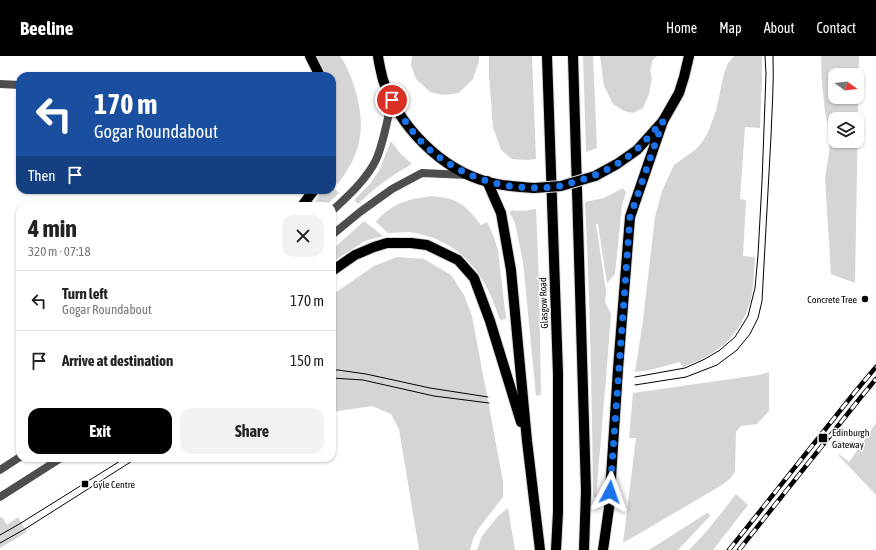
<!DOCTYPE html>
<html lang="en">
<head>
<meta charset="utf-8">
<style>
	body { margin:0; font-family:"Asap Condensed",sans-serif; background:#f2f2f2; color:#222; height:100vh; display:flex; flex-direction:column; font-size:15px; white-space:nowrap }
	* { box-sizing:border-box; margin:0 }
	p { font-size:13px; color:#767676 }
	.icon { flex:none; width:22px; height:22px; fill:none; stroke:currentColor; stroke-width:2; stroke-linecap:round; stroke-linejoin:round }
	.map { position:relative; flex:1; overflow:hidden }
	.sheet { position:absolute; left:16px; top:146px; width:320px; height:260px; display:flex; flex-direction:column; background:#fff; border-radius:12px; box-shadow:0 1px 3px #0004 }
	.sheet>* { flex:none }
	.hud { position:absolute; left:16px; top:16px; width:320px; height:122px; border-radius:12px; box-shadow:0 1px 3px #0004; background:#1a4fa0; color:#fff; overflow:hidden }
	.needle { width:26px; rotate:105deg }
	.buttons { position:absolute; left:828px; top:12px; display:grid; gap:8px }
	.buttons a { display:grid; place-items:center; width:36px; height:36px; border-radius:8px; background:#fff; box-shadow:0 1px 3px #0004; font-size:20px }
	.pin { position:absolute; display:grid; place-items:center; width:34px; height:34px; color:#fff; margin:-17px; border:2px solid #fff; border-radius:50%; box-shadow:0 1px 4px #0007 }
	.me { position:absolute; width:44px; margin:-22px; rotate:4deg; stroke-linejoin:round; filter:drop-shadow(0 0 3px #0008) }
	.turn { display:flex; align-items:center; gap:14px; height:84px; padding:0 12px; font-size:18px }
	.turn .icon { width:52px; height:52px; stroke-width:2.5 }
	.turn b { display:block; font-size:28px; line-height:34px }
	.then { display:flex; align-items:center; height:38px; padding:0 12px; background:#0003; gap:8px; font-size:15px }
	.round { display:grid; place-items:center; flex:none; width:42px; height:42px; border-radius:12px; background:#f2f2f2 }
	.summary { display:flex; align-items:center; justify-content:space-between; height:68px; padding:0 12px }
	h1 { font-size:24px; font-weight:700; line-height:30px }
	.cta { display:flex; gap:8px; margin-top:auto; padding:8px 12px }
	.cta a { flex:1; height:46px; border-radius:12px; background:#000; color:#fff; font-size:16px; font-weight:700; line-height:46px; text-align:center }
	.cta a+a { background:#f2f2f2; color:#222 }
	ul { padding:0; list-style:none }
	li { display:flex; align-items:center; gap:12px; height:60px; padding:0 12px; border-top:1px solid #e0e0e0 }
	li div { flex:1 }
	li b { display:block; font-size:15px }
	li em { font-style:normal }
	header { display:flex; align-items:center; gap:24px; box-sizing:border-box; height:56px; padding:0 20px; background:#000; color:#fff }
	header strong { font-size:19px }
	nav { display:flex; gap:22px; margin-inline-start:auto; font-size:14px }
	.map>svg:first-child { display:block }
	.green { fill:#d5d5d5; fill-rule:evenodd }
	.lines { fill:none; stroke-linecap:round; stroke-linejoin:round }
	.primary-casing { stroke:#dbdbdb; stroke-width:12 }
	.minor { stroke:#4e4e4e; stroke-width:8 }
	.tertiary { stroke:#4e4e4e; stroke-width:8 }
	.primary { stroke:#000; stroke-width:10 }
	.tram { stroke:#000; stroke-width:1 }
	.rail-casing { stroke:#000; stroke-width:4.5 }
	.rail { stroke:#fff; stroke-width:3; stroke-dasharray:9; stroke-linecap:butt }
	.primary-bridge-casing { stroke:#dbdbdb; stroke-width:12; stroke-linecap:butt }
	.primary-bridge { stroke:#000; stroke-width:10 }
	.route { stroke:#1a73e8; stroke-width:7; stroke-dasharray:0 12.6 }
	.poi-dot { fill:#000; stroke:#fff; stroke-width:1.5 }
	.labels { text-anchor:middle; stroke-width:3; stroke-linejoin:round; paint-order:stroke }
	.poi-label { font-size:10px; fill:#000; stroke:#fff; text-anchor:start }
	.street-label { font-size:10px; fill:#000; stroke:#fff }
</style>
</head>
<body>
<header>
<strong>Beeline</strong>
<nav><a>Home</a><a>Map</a><a>About</a><a>Contact</a></nav>
</header>
<div class="map">
<svg width="876" height="494" viewBox="0 0 876 494">
	<rect width="100%" height="100%" fill="#fff"/>
	<!-- green -->
	<g class="green">
		<path d="M313,0H340C348,11 352,24 356,36C366,74 361,97 338,128L332,125V104L334,97L335,76L332,49V20H323Z"/>
		<polygon points="412,0 479,0 479,5 473,23 459,37 443,39 430,36 416,23 411,9"/>
		<polygon points="489,0 532,0 536,103 526,104 512,103 501,94 493,71 489,20"/>
		<polygon points="583,0 593,0 597,92 586,96"/>
		<polygon points="600,0 657,0 653,4 650,14 652,22 649,38 643,52 633,57 624,55 613,48 604,30"/>
		<path d="M734,0H762V21L760,72L745,71L740,143L746,144L743,200L755,201C754,213 754,225 752,238C744,277 719,299 682,311L680,306L650,314L635,316L643,264L655,161L662,135L674,109L695,94L703,85L708,76L716,55L724,17L728,7Z"/>
		<path d="M821,0H859L855,227L831,218L825,122L829,97L830,77L825,56L822,27ZM835,19H857V41H835ZM835,63H857V85H835Z"/>
		<path d="M391,85L400,97L412,108C392,119 374,132 358,148L354,144L369,129L379,115Z"/>
		<polygon points="332,132 335,133 339,137 325,150 312,150 317,143 321,134 332,134"/>
		<path d="M623,132L626,136L622,149L615,218L607,227L598,168H596L606,235L605,246L611,258L606,322L596,441H593C592,342 590,244 585,146L604,142Z"/>
		<path d="M432,140C457,142 466,149 481,169L487,166L494,181L498,195L506,263L500,264C488,228 473,199 436,183C427,180 418,177 409,176C402,176 395,177 388,177L376,166C392,147 408,143 432,140Z"/>
		<path d="M536,153L539,223L541,339L536,340L523,206L515,167L510,157L512,154C520,156 528,154 536,153Z"/>
		<polygon points="364,165 383,180 365,185 332,206 332,194"/>
		<polygon points="397,201 424,203 451,219 464,239 472,260 503,425 503,441 479,472 473,483 470,494 419,494 399,373 391,358 372,350 332,356 332,239 374,210"/>
		<path d="M769,316V355L757,368L741,370L736,376L735,414C733,421 728,425 722,429L623,487L636,382H629L633,337L759,319Z"/>
		<polygon points="876,367 876,439 839,400 839,398 849,406"/>
		<path d="M736,438L748,449L713,494H689C706,477 721,458 736,438Z"/>
		<polygon points="508,452 515,494 477,494 482,480 498,460"/>
		<polygon points="707,457 710,458 710,460 678,494 649,494"/>
		<polygon points="0,461 3,462 7,469 18,461 27,476 0,492"/>
	</g>
	<g class="lines">
		<!-- primary casing -->
		<g class="primary-casing">
			<g id="primary">
				<polyline points="310,0 320,20"/>
				<path d="M378,0C379,8 381,16 383,24C399,70 440,113 488,126C503,130 518,131 534,132"/>
				<polyline points="547,0 558,318 558,456 556,494"/>
				<polyline points="573,0 586,435 584,494"/>
				<polyline points="595,120 617,108 637,94 663,65 679,37 684,21 689,0"/>
				<polyline points="487,125 501,157 511,214 527,385 540,494"/>
				<polyline points="302,150 314,134"/>
				<polyline points="332,215 355,199 374,191 387,187 411,187 427,189 458,204 474,222 490,265 521,366"/>
				<polyline points="603,494 609,452 618,313 630,161 663,65"/>
			</g>
		</g>
		<!-- minor -->
		<polyline class="minor" points="0,28 20,29"/>
		<!-- tertiary -->
		<g class="tertiary">
			<path d="M332,155C348,140 366,124 376,104C384,86 387,64 392,44"/>
			<polyline points="332,179 360,156 392,133 422,117 466,119"/>
			<polyline points="0,414 20,401"/>
			<polyline points="0,441 61,402"/>
		</g>
		<!-- primary -->
		<use href="#primary" class="primary"/>
		<!-- tram -->
		<g class="tram">
			<polyline points="332,314 338,314 366,318 430,332 488,341"/>
			<polyline points="635,321 685,312 705,303 720,294 735,281 748,260 755,232 758,199 762,126 766,18 765,0"/>
			<polyline points="332,322 363,324 434,340 489,347"/>
			<path d="M635,329L686,321L717,309L737,294L750,278L758,262L762,245C765,190 768,135 771,80C772,53 774,27 773,0"/>
			<polyline points="0,479 21,467 125,402"/>
			<polyline points="0,487 25,473 137,402"/>
		</g>
		<!-- rail casing -->
		<g class="rail-casing">
			<g id="rail">
				<polyline points="729,494 855,336 876,311"/>
				<polyline points="739,494 861,341 876,323"/>
			</g>
		</g>
		<!-- rail -->
		<use href="#rail" class="rail"/>
		<!-- primary-bridge casing -->
		<g class="primary-bridge-casing">
			<polyline id="primary-bridge" points="534,132 561,130 595,120"/>
		</g>
		<!-- primary-bridge -->
		<use href="#primary-bridge" class="primary-bridge"/>
	</g>
	<g class="lines">
		<!-- route -->
		<path class="route" d="M392,44C403,62 413,79 429,93C465,124 512,137 560,130C567,129 573,126 580,124C601,118 620,108 636,94C646,85 654,74 663,65L630,161L610,436"/>
	</g>
	<!-- markers -->
	<g class="poi-dot">
		<circle cx="865" cy="243" r="4"/>
		<rect x="818" y="377" width="10" height="10" rx="2"/>
		<rect x="81" y="424" width="8" height="8" rx="2"/>
	</g>
	<g class="labels">
		<!-- poi labels -->
		<g class="poi-label">
			<text x="857" y="247" text-anchor="end">Concrete Tree</text>
			<text x="832" y="380">Edinburgh<tspan x="832" dy="12">Gateway</tspan></text>
			<text x="93" y="432">Gyle Centre</text>
		</g>
		<!-- street labels -->
		<g class="street-label">
			<text transform="translate(543 247) rotate(-92)" y="4">Glasgow Road</text>
		</g>
	</g>
</svg>
<div class="buttons">
<a><svg class="needle" viewBox="-14 -14 28 28"><path d="M0-13l5 13h-10z" fill="#e53935"/><path d="M0 13l5-13h-10z" fill="#767676"/></svg></a>
<a><svg class="icon" aria-label="layers" viewBox="0 0 24 24"><path d="M12 4l9 5-9 5-9-5zM3 14l9 5 9-5"/></svg></a>
</div>
<div class="pin" style="left:392px;top:44px;background:#d93025"><svg class="icon" aria-label="arrive" viewBox="0 0 24 24"><path d="M6 21V4h12l-3 4 3 4H6"/></svg></div>
<svg class="me" style="left:610px;top:436px" viewBox="-20 -20 40 40"><path d="M0-17L14 15 0 8-14 15z" fill="#1a73e8" stroke="#fff" stroke-width="4"/></svg>
<div class="hud">
<div class="turn"><svg class="icon" aria-label="left" viewBox="0 0 24 24"><path d="M17 20v-9H6M10 6l-5 5 5 5"/></svg><div><b>170 m</b>Gogar Roundabout</div></div>
<div class="then">Then<svg class="icon" aria-label="arrive" viewBox="0 0 24 24"><path d="M6 21V4h12l-3 4 3 4H6"/></svg></div>
</div>
<section class="sheet">
<div class="summary"><div><h1>4 min</h1><p>320 m · 07:18</p></div><a class="round"><svg class="icon" aria-label="close" viewBox="0 0 24 24"><path d="M6 6l12 12M18 6L6 18"/></svg></a></div>
<ul>
<li><svg class="icon" aria-label="left" viewBox="0 0 24 24"><path d="M17 20v-9H6M10 6l-5 5 5 5"/></svg><div><b>Turn left</b><p>Gogar Roundabout</p></div><em>170 m</em></li>
<li><svg class="icon" aria-label="arrive" viewBox="0 0 24 24"><path d="M6 21V4h12l-3 4 3 4H6"/></svg><div><b>Arrive at destination</b></div><em>150 m</em></li>
</ul>
<div class="cta"><a>Exit</a><a>Share</a></div>
</section>
</div>
</body>
</html>
